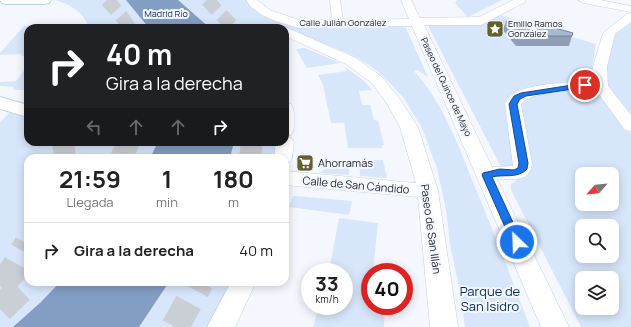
<!DOCTYPE html>
<html lang="es">
<head>
<meta charset="utf-8">
<style>
	body { margin:0; font-family:Manrope,sans-serif; background:#f2f2f2; color:#222; height:100vh; display:flex; flex-direction:column; font-size:15px; white-space:nowrap }
	* { box-sizing:border-box; margin:0 }
	p { font-size:13px; color:#767676 }
	.icon { flex:none; width:22px; height:22px; fill:none; stroke:currentColor; stroke-width:2; stroke-linecap:round; stroke-linejoin:round }
	.map { position:relative; flex:1; overflow:hidden }
	.side { position:absolute; left:24px; top:154px; width:265px; height:132px; display:flex; flex-direction:column; background:#fff; border-radius:12px; box-shadow:0 2px 10px #0003 }
	.side>* { flex:none }
	.banner { position:absolute; left:24px; top:24px; width:265px; height:122px; border-radius:12px; box-shadow:0 2px 10px #0003; background:#202124; color:#fff; overflow:hidden }
	.needle { width:26px; rotate:243deg }
	.buttons { position:absolute; left:575px; top:167px; display:grid; gap:8px }
	.buttons a { display:grid; place-items:center; width:44px; height:44px; border-radius:8px; background:#fff; box-shadow:0 2px 10px #0003; font-size:20px }
	.speed { position:absolute; left:301px; top:263px; display:flex; gap:8px; font-size:20px; font-weight:700; text-align:center }
	.speed>* { display:grid; place-content:center; width:52px; height:52px; border-radius:50%; background:#fff; box-shadow:0 2px 10px #0003; line-height:1 }
	.speed small { font-size:10px; font-weight:400 }
	.speed .limit { border:6px solid #d22; background:#fff; color:#111 }
	.pin { position:absolute; display:grid; place-items:center; width:34px; height:34px; color:#fff; margin:-17px; border:2px solid #fff; border-radius:50%; box-shadow:0 1px 4px #0007 }
	.me { position:absolute; width:44px; margin:-22px; rotate:336deg; stroke-linejoin:round; filter:drop-shadow(0 0 3px #0008) }
	.turn { display:flex; align-items:center; gap:14px; height:84px; padding:0 16px; font-size:18px }
	.turn .icon { width:52px; height:52px; stroke-width:2.5 }
	.turn b { display:block; font-size:28px; line-height:34px }
	.lanes { display:flex; align-items:center; height:38px; padding:0 16px; background:#0003; justify-content:center; gap:20px; direction:ltr }
	.lanes .off { opacity:.35 }
	.eta { display:flex; justify-content:space-evenly; align-items:center; height:68px; text-align:center }
	.eta b { font-size:24px; font-weight:700; line-height:28px }
	ul { padding:0; list-style:none }
	li { display:flex; align-items:center; gap:12px; height:56px; padding:0 16px; border-top:1px solid #e0e0e0 }
	li div { flex:1 }
	li b { display:block; font-size:15px }
	li em { font-style:normal }
	.map>svg:first-child { display:block }
	.green { fill:#d8e6fb; fill-rule:evenodd }
	.water { fill:#849ec3 }
	.lines { fill:none; stroke-linecap:round; stroke-linejoin:round }
	.highway-tunnel-far2 { stroke:#caced5; stroke-width:14; stroke-dasharray:14 7; stroke-linecap:butt }
	.highway-tunnel-far1 { stroke:#caced5; stroke-width:22; stroke-dasharray:22 11; stroke-linecap:butt }
	.highway-tunnel { stroke:#caced5; stroke-width:28; stroke-dasharray:28 14; stroke-linecap:butt }
	.minor-casing { stroke:#bfd1ec; stroke-width:1 }
	.major-casing { stroke:#bfd1ec; stroke-width:2 }
	.highway-casing { stroke:#bfd1ec; stroke-width:2 }
	.minor { fill:#fff; fill-rule:evenodd }
	.major { fill:#fff; fill-rule:evenodd }
	.highway { fill:#fff; fill-rule:evenodd }
	.wall { fill:#909fb5 }
	.building { fill:#a7b9d3; stroke:#758294 }
	.route { fill:#1a73e8; stroke:#114b97 }
	.labels { text-anchor:middle; stroke-width:4; stroke-linejoin:round; paint-order:stroke }
	.far-park-label { font-size:9px; fill:#072958; stroke:#f4f8fe }
	.far-street-label { font-size:9px; fill:#212832; stroke:#f4f8fe }
	.far-poi-label { font-size:9px; fill:#212832; stroke:#f4f8fe; text-anchor:start }
	.poi-label { font-size:11px; fill:#212832; stroke:#f4f8fe; text-anchor:start }
	.street-label { font-size:11px; fill:#212832; stroke:#f4f8fe }
	.near-park-label { font-size:13px; fill:#072958; stroke:#f4f8fe }
</style>
</head>
<body>
<div class="map">
<svg width="631" height="327" viewBox="0 0 631 327">
	<rect width="100%" height="100%" fill="#f4f8fe"/>
	<!-- green -->
	<g class="green">
		<path d="M54,0H247L290,24L399,26L406,28L428,77L417,70L414,71C446,106 460,151 478,194C496,238 513,282 530,327H465L460,292L450,244L446,210L437,168L422,128L403,97L383,76L369,65L350,54L278,25L258,28H89C84,12 70,4 54,0Z"/>
		<polygon points="457,0 502,0 468,17 455,3"/>
		<path d="M500,15L596,44L591,76L631,134V327H581L511,190V184L517,180L509,167H503L500,165L427,24L483,23ZM582,174H612V204H582ZM582,226H612V256H582ZM582,278H612V308H582Z"/>
		<polygon points="631,19 631,119 604,83 608,36"/>
		<polygon points="67,24 65,28 28,28 28,61 21,54 0,55 0,53 24,26"/>
		<polygon points="305,48 340,63 307,68 296,49"/>
		<polygon points="28,65 28,90 13,90 14,87 0,86 0,82 16,81"/>
		<polygon points="344,66 365,82 372,90 359,91 362,105 370,105 374,120 378,121 384,145 382,145 382,148 348,148 344,123 331,123 323,85 318,75 347,71"/>
		<polygon points="13,109 28,115 28,142 281,142 278,158 28,158 28,282 239,282 215,327 0,327 0,122"/>
		<polygon points="383,160 387,178 360,176 360,171 356,161"/>
		<polygon points="350,161 349,175 319,173 324,170 329,162"/>
		<polygon points="293,196 295,196 352,201 349,215 289,207"/>
		<polygon points="339,218 378,223 373,272 370,272 370,306 385,306 384,327 313,327 319,306 344,306 344,272 329,272"/>
	</g>
	<!-- water -->
	<g class="water">
		<polygon points="126,0 178,0 210,28 149,28"/>
		<polygon points="158,142 234,142 230,158 150,158"/>
		<polygon points="60,282 169,282 139,327 13,327 41,302"/>
	</g>
	<g class="lines">
		<!-- highway-tunnel-far2 -->
		<g class="highway-tunnel-far2">
			<polyline points="107,0 123,18 129,28"/>
			<polyline points="207,0 234,28"/>
		</g>
		<!-- highway-tunnel-far1 -->
		<g class="highway-tunnel-far1">
			<polyline points="63,142 65,158"/>
			<polyline points="121,158 129,142"/>
			<polyline points="250,158 252,142"/>
		</g>
		<!-- highway-tunnel -->
		<g class="highway-tunnel">
			<polyline points="0,286 14,269 28,244"/>
			<polyline points="0,309 28,282"/>
			<polyline points="175,327 200,282"/>
		</g>
		<!-- minor casing -->
		<g class="minor-casing">
			<g id="minor">
				<path d="M246,0H257L270,10L299,20H332L330,0H340L343,20L409,19L401,0H411L420,18L479,17L513,0H526L525,2L481,25H424L492,167L513,166L505,104C507,101 509,96 513,94C530,83 572,82 593,81V67L603,33L627,14L631,13V22L615,34L607,67L608,86L631,115V131L625,130L596,90C580,90 530,91 521,104L532,163C530,184 512,178 497,179L569,327H541L412,26L299,28L275,21L262,15L251,7Z"/>
				<polygon points="578,0 600,0 631,6 631,12 583,3"/>
				<polygon points="285,27 356,58 382,77 399,98 418,127 438,191 458,327 430,327 418,197 285,185 285,171 416,183 400,127 386,102 372,83 346,64 285,36 285,28 282,28"/>
				<path d="M285,102L291,104C295,110 296,128 291,135L285,136Z"/>
				<polygon points="285,137 291,138 294,142 292,158 290,162 285,163 285,158 274,158 276,142 285,142"/>
				<polygon points="231,282 256,282 235,327 207,327"/>
			</g>
		</g>
		<!-- major casing -->
		<g class="major-casing">
			<polygon id="major" points="0,0 51,0 49,3 45,4 6,4 2,3"/>
		</g>
		<!-- highway casing -->
		<g class="highway-casing">
			<polygon id="highway" points="0,97 28,105 28,117 0,109"/>
		</g>
		<!-- minor -->
		<use href="#minor" class="minor"/>
		<!-- major -->
		<use href="#major" class="major"/>
		<!-- highway -->
		<use href="#highway" class="highway"/>
	</g>
	<!-- wall -->
	<polygon class="wall" points="506,21 572,36 569,46 516,46 503,30"/>
	<!-- building -->
	<polygon class="building" points="506,21 530,21 573,33 572,36 518,36"/>
	<!-- route -->
	<path class="route" d="M585,83L589,85L587,87L526,96L520,99L517,104L528,163L527,169C518,179 503,174 492,177L522,242L521,245L517,247L513,245L482,175L483,173L500,169L514,170L518,168L519,163L509,104L514,96L521,93Z"/>
	<!-- icons -->
	<defs>
		<g id="sight-square" transform="scale(0.9)"><rect x="-9" y="-9" width="18" height="18" rx="4" fill="#62612e" stroke="#f4f8fe"/><path d="M0-6L1.8-2.2L6-1.7L2.9 1.2L3.7 5.4L0 3.3L-3.7 5.4L-2.9 1.2L-6-1.7L-1.8-2.2Z" fill="#fff"/></g>
		<g id="supermarket-square" transform="scale(0.9)"><rect x="-9" y="-9" width="18" height="18" rx="4" fill="#62612e" stroke="#f4f8fe"/><path d="M-6-5.5h2.5l.6 2H6L4.5 2H-2.5L-4.4-4H-6ZM-1.5 3.2a1.3 1.3 0 1 0 .1 0ZM3 3.2a1.3 1.3 0 1 0 .1 0Z" fill="#fff"/></g>
	</defs>
	<g fill-rule="evenodd">
		<use href="#sight-square" x="495" y="29"/>
		<use href="#supermarket-square" x="305" y="163"/>
	</g>
	<g class="labels">
		<!-- far-park labels -->
		<g class="far-park-label">
			<text x="166" y="17">Madrid Río</text>
		</g>
		<!-- far-street labels -->
		<g class="far-street-label">
			<text x="343" y="26">Calle Julián González</text>
			<text transform="translate(446 87) rotate(65)" y="3">Paseo del Quince de Mayo</text>
		</g>
		<!-- far-poi labels -->
		<g class="far-poi-label">
			<text x="508" y="27">Emilio Ramos<tspan x="508" dy="10">González</tspan></text>
		</g>
		<!-- poi labels -->
		<g class="poi-label">
			<text x="318" y="167">Ahorramás</text>
		</g>
		<!-- street labels -->
		<g class="street-label">
			<text transform="translate(356 185) rotate(5)" y="4">Calle de San Cándido</text>
			<text transform="translate(431 229) rotate(82)" y="4">Paseo de San Illán</text>
		</g>
		<!-- near-park labels -->
		<g class="near-park-label">
			<text x="490" y="296">Parque de<tspan x="490" dy="15">San Isidro</tspan></text>
		</g>
	</g>
</svg>
<div class="buttons">
<a><svg class="needle" viewBox="-14 -14 28 28"><path d="M0-13l5 13h-10z" fill="#e53935"/><path d="M0 13l5-13h-10z" fill="#767676"/></svg></a>
<a><svg class="icon" aria-label="search" viewBox="0 0 24 24"><circle cx="10" cy="10" r="6"/><path d="M15 15l6 6"/></svg></a>
<a><svg class="icon" aria-label="layers" viewBox="0 0 24 24"><path d="M12 4l9 5-9 5-9-5zM3 14l9 5 9-5"/></svg></a>
</div>
<div class="speed"><div>33<small>km/h</small></div><div class="limit">40</div></div>
<div class="pin" style="left:585px;top:85px;background:#d93025"><svg class="icon" aria-label="arrive" viewBox="0 0 24 24"><path d="M6 21V4h12l-3 4 3 4H6"/></svg></div>
<svg class="me" style="left:517px;top:242px" viewBox="-20 -20 40 40"><circle r="17" fill="#1a73e8" stroke="#fff" stroke-width="3"/><path d="M0-11L8 9 0 5-8 9z" fill="#fff"/></svg>
<div class="banner">
<div class="turn"><svg class="icon" aria-label="right" viewBox="0 0 24 24"><path d="M7 20v-9h11M14 6l5 5-5 5"/></svg><div><b>40 m</b>Gira a la derecha</div></div>
<div class="lanes"><svg class="icon off" aria-label="left" viewBox="0 0 24 24"><path d="M17 20v-9H6M10 6l-5 5 5 5"/></svg><svg class="icon off" aria-label="ahead" viewBox="0 0 24 24"><path d="M12 20V5M6 11l6-6 6 6"/></svg><svg class="icon off" aria-label="ahead" viewBox="0 0 24 24"><path d="M12 20V5M6 11l6-6 6 6"/></svg><svg class="icon" aria-label="right" viewBox="0 0 24 24"><path d="M7 20v-9h11M14 6l5 5-5 5"/></svg></div>
</div>
<section class="side">
<div class="eta">
<div><b>21:59</b><p>Llegada</p></div>
<div><b>1</b><p>min</p></div>
<div><b>180</b><p>m</p></div>
</div>
<ul>
<li><svg class="icon" aria-label="right" viewBox="0 0 24 24"><path d="M7 20v-9h11M14 6l5 5-5 5"/></svg><div><b>Gira a la derecha</b></div><em>40 m</em></li>
</ul>
</section>
</div>
</body>
</html>
